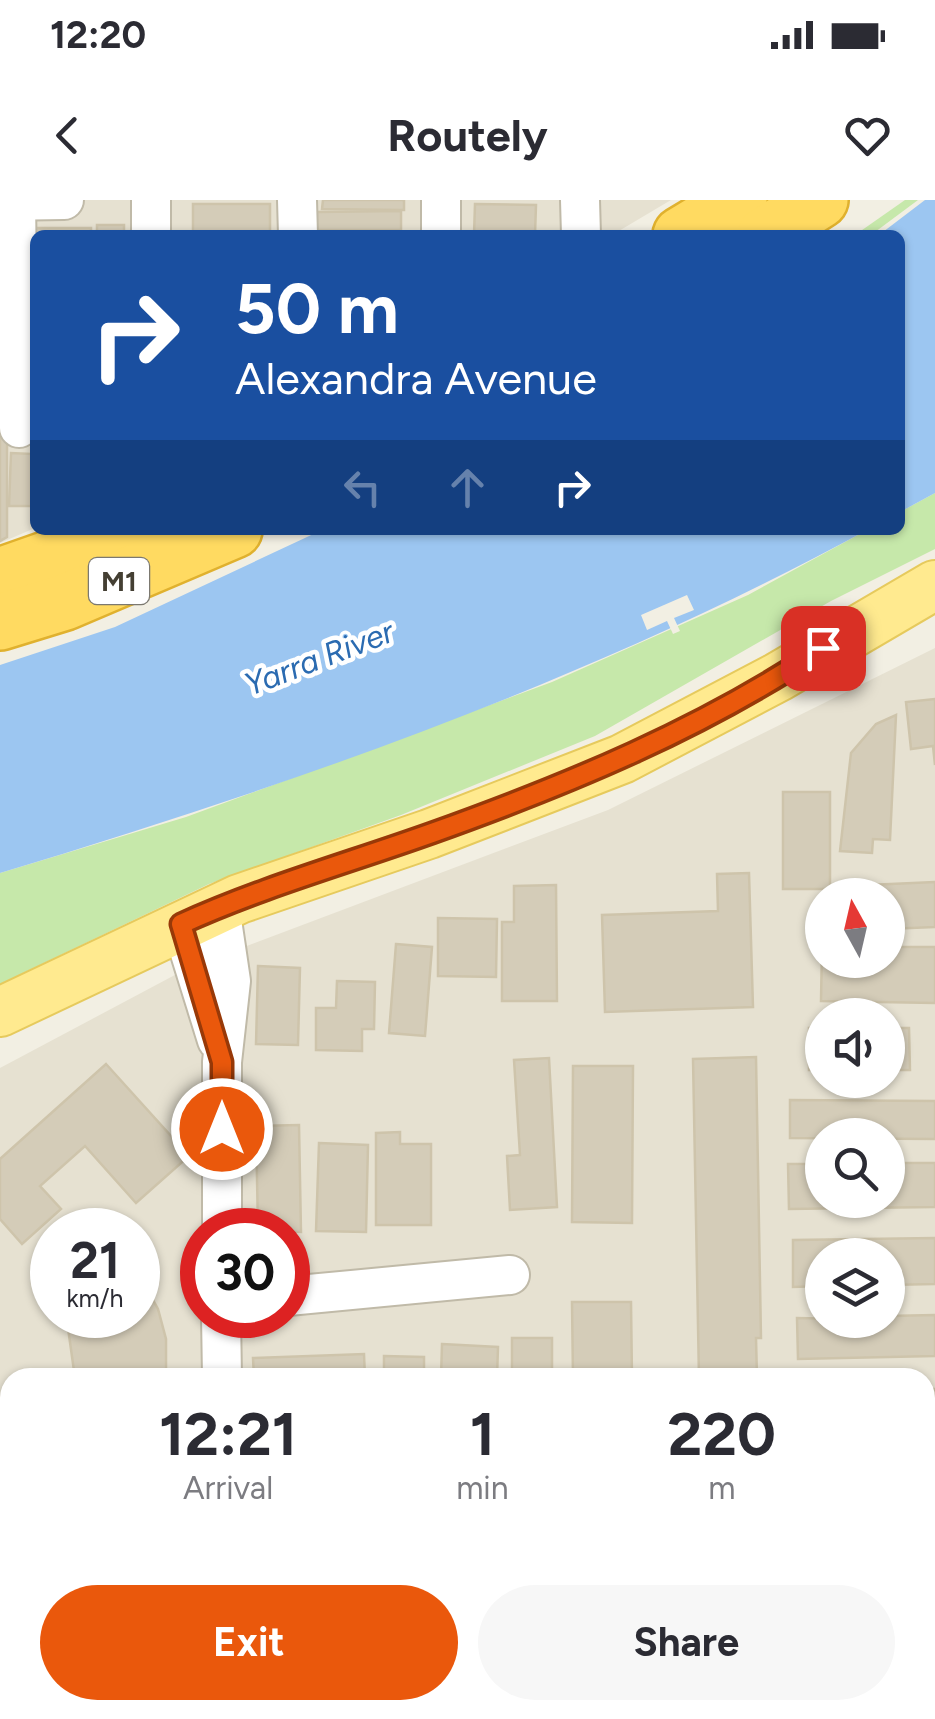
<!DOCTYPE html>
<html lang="en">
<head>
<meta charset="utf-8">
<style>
	body { margin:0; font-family:Figtree,sans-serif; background:#f7f7f7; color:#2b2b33; height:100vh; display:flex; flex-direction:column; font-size:38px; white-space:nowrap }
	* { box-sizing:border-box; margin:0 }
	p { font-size:32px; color:#7c7c81 }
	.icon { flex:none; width:55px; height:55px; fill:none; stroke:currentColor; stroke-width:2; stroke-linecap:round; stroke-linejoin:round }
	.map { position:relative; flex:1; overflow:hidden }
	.panel { position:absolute; left:0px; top:1168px; width:935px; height:352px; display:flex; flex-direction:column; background:#fff; border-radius:30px 30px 0 0; box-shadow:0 2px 8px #0004 }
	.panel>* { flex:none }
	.banner { position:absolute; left:30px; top:30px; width:875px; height:305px; border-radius:15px; box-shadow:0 2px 8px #0004; background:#1a4fa0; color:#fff; overflow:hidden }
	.needle { width:65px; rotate:352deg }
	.tools { position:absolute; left:805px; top:678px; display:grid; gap:20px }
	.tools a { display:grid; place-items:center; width:100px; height:100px; border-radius:50%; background:#fff; box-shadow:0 2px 8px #0004; font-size:50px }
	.speed { position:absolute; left:30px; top:1008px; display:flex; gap:20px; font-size:50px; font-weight:700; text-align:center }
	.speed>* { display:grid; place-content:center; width:130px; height:130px; border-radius:50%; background:#fff; box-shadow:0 2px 8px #0004; line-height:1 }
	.speed small { font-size:25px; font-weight:400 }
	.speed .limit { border:15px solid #d22; background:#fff; color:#111 }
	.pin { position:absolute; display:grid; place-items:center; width:85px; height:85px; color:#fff; margin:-42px; border-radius:20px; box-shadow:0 5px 15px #0006 }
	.me { position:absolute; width:110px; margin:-55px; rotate:0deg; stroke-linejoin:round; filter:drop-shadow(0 0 8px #0008) }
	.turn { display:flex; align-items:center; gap:35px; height:210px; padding:0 40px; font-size:45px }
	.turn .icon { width:130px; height:130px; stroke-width:2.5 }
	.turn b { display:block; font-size:70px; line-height:85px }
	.lanes { display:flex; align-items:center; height:95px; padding:0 40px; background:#0003; justify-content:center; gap:50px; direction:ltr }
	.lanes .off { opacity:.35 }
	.eta { display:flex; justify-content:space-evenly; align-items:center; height:170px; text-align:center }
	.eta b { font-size:60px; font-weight:700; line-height:70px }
	.cta { display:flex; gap:20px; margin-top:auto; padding:20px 40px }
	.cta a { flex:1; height:115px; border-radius:60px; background:#ea580c; color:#fff; font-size:40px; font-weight:700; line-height:115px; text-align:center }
	.cta a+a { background:#f7f7f7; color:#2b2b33 }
	.status { display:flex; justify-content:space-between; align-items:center; height:70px; padding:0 50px; background:#fff; direction:ltr }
	.status svg { height:28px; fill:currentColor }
	header { display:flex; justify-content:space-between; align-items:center; height:130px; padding:0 40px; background:#fff; font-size:45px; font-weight:700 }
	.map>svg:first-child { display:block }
	.residential { fill:#e6e1d1; fill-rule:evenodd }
	.green { fill:#c6e8aa }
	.water { fill:#9cc6f1 }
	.pier { fill:#f2efe3 }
	.building { fill:#d4ccb8; stroke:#cec4ab; stroke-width:2.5 }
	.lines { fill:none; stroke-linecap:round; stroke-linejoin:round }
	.minor-casing { stroke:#c0baa8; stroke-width:42 }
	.major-casing { stroke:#e6ca5d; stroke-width:52 }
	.highway-casing { stroke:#e0b12e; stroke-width:60 }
	.minor { stroke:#fff; stroke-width:38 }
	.major { stroke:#ffea8f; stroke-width:48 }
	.highway { stroke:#ffda61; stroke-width:55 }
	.route-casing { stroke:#983908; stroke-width:25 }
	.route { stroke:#ea580c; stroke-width:18 }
	.labels { text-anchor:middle; stroke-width:9; stroke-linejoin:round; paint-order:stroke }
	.shield { fill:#fff; stroke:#7c7970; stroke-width:2.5 }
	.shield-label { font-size:28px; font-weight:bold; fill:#443f33 }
	.water-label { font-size:32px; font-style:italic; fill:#2b6bb1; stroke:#fff }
</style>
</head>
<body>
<div class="status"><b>12:20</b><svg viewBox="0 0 49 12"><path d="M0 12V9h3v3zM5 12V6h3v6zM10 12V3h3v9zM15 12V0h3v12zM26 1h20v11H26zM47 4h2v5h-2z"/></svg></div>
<header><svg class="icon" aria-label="back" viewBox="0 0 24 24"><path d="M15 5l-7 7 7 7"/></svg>Routely<svg class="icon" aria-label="heart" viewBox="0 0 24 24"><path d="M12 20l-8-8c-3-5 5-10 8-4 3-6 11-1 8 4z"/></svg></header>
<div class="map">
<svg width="935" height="1519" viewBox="0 0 935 1519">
	<rect width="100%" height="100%" fill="#f2efe3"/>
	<!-- residential -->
	<g class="residential">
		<polygon points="0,0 671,0 612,35 35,35 35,328 0,343"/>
		<path d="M935,448V1519H0V868L188,768L608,610ZM822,695H888V760H822ZM822,815H888V880H822ZM822,935H888V1000H822ZM52,1030H138V1115H52ZM202,1030H288V1115H202ZM822,1055H888V1120H822ZM10,1178H925V1510H10Z"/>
	</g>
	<!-- green -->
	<g class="green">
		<polygon points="905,0 918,0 871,35 855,35"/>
		<polygon points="935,293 935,349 831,401 595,536 401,615 209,684 0,784 0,673 186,617 552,482 748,395 867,330 900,330 900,312"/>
	</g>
	<!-- water -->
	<g class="water">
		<polygon points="925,0 935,0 935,293 900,312 900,35 879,35"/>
		<path d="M322,330H867C594,479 298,583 0,673V465L115,427Z"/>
	</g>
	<!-- pier -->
	<polygon class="pier" points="687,395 694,410 674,418 680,431 673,434 667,421 647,430 641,415"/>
	<!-- building -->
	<g class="building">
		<polygon points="323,0 404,0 404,10 322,9"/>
		<rect x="193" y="4" width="77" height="31"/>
		<polygon points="475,4 536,5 535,35 474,35"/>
		<polygon points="401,11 401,30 317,30 317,12"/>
		<rect x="97" y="25" width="27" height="10"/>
		<polygon points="26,28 91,28 91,35 35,35"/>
		<polygon points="0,193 7,193 7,337 0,341"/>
		<polygon points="33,228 35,306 9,306 11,253 32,254"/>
		<polygon points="935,499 935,565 933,546 911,549 906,502"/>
		<polygon points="896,515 890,640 873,639 872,653 840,651 851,553 876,524"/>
		<rect x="783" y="592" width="47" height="97"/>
		<polygon points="749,673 753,807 605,812 602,715 718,711 717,674"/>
		<polygon points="935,682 935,727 888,729 888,695 869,695 869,685"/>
		<polygon points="556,685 557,801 502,801 502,722 514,722 514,686"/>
		<polygon points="438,718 497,719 496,777 438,776"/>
		<polygon points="396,744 432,747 425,836 389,833"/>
		<polygon points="822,746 822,760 888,760 888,747 935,747 935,803 821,801"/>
		<polygon points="258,766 300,768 298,845 256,844"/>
		<polygon points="337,781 375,782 374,829 362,829 362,851 316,850 316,808 336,808"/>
		<rect x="809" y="828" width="13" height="42"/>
		<polygon points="888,828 909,828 910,870 888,870"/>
		<polygon points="756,857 761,1138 756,1138 757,1178 699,1178 693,859"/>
		<polygon points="549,858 557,1007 510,1010 507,956 520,955 514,860"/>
		<polygon points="106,864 189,956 136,1003 85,946 40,986 61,1009 22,1044 0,1019 0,959"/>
		<polygon points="573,866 633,866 632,1023 572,1022"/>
		<polygon points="790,900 935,901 935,939 790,938"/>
		<polygon points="299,925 301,1032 258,1030 256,926"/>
		<polygon points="400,932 400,944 431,944 431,1025 376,1025 376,933"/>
		<polygon points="319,943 368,945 366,1032 316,1031"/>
		<polygon points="888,963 935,963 935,1007 789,1009 788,964 822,964 822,1000 888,1000"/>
		<polygon points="935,1038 935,1084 888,1085 888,1055 822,1055 822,1086 793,1087 793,1040"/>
		<polygon points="138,1073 158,1109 166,1139 166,1178 75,1178 68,1128 53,1115 138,1115"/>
		<polygon points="572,1102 631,1102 632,1178 573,1178"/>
		<polygon points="935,1115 935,1156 798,1159 797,1118 888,1120 888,1116"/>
		<rect x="512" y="1138" width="40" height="40"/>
		<polygon points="442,1144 498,1147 497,1178 441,1178"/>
		<polygon points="364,1154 365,1178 254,1178 253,1158"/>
		<polygon points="384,1156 424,1157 424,1178 384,1178"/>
		<polygon points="925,1189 935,1189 935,1258 925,1259"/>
		<rect x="925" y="1326" width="10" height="47"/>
		<rect x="925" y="1427" width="10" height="56"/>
		<polygon points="73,1510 166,1510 165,1519 72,1519"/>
		<polygon points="250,1510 333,1510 333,1515 250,1514"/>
		<polygon points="456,1510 500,1510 500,1519 457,1519"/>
		<polygon points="622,1510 712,1510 712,1516 621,1515"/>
		<polygon points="250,1514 333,1515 333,1519 250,1519"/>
	</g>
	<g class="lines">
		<!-- minor casing -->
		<g class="minor-casing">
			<g id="minor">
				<polyline points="16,0 19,228"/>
				<polyline points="151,0 151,35"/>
				<polyline points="297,0 298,35"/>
				<polyline points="441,0 441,35"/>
				<polyline points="580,0 581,35"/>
				<polyline points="0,1 64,0"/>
				<polyline points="220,707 231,781 222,862 222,1030"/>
				<polyline points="181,724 217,840"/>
				<polyline points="288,1096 510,1075"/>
				<polyline points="221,1115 222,1178"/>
				<polyline points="0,1392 10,1402"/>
				<polyline points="11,1519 11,1510"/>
				<polyline points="215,1519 216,1510"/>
				<polyline points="382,1519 382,1510"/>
				<polyline points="554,1519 555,1510"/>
				<polyline points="756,1519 756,1510"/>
			</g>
		</g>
		<!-- major casing -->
		<g class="major-casing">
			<polyline id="major" points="0,812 239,699 429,634 622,559 778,477 935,385"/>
		</g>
		<!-- highway casing -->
		<g class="highway-casing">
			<g id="highway">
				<polyline points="681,35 739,0"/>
				<polyline points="765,35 820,0"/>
				<polyline points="0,376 131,330"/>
				<polyline points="0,422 65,402 234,330"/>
			</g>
		</g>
		<!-- minor -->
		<use href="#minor" class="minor"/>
		<!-- major -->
		<use href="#major" class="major"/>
		<!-- highway -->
		<use href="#highway" class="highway"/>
	</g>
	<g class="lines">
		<!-- route casing -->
		<g class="route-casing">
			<path id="route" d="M222,929V862L181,724C262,687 348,663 432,633C569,584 702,529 823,448"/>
		</g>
		<!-- route -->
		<use href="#route" class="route"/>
	</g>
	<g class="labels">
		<!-- shield labels -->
		<rect class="shield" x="89" y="358" width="60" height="46" rx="8"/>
		<g class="shield-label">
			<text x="119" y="391">M1</text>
		</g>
		<!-- water labels -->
		<g class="water-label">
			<text transform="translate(319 458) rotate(-21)" y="11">Yarra River</text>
		</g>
	</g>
</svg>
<div class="tools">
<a><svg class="needle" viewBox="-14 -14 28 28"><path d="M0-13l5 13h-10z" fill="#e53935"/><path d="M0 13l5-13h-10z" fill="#7c7c81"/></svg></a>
<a><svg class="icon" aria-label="sound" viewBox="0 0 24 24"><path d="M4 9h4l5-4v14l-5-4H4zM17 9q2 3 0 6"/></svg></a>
<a><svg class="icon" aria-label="search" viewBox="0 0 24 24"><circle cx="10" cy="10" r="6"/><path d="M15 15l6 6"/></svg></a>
<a><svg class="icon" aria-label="layers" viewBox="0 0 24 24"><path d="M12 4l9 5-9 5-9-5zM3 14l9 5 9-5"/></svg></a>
</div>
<div class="speed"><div>21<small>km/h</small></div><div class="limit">30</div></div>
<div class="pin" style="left:823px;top:448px;background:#d93025"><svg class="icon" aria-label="arrive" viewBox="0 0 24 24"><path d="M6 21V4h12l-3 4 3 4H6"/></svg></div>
<svg class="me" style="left:222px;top:929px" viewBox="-20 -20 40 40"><circle r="17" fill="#ea580c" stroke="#fff" stroke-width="3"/><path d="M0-11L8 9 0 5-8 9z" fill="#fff"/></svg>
<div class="banner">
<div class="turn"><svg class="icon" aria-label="right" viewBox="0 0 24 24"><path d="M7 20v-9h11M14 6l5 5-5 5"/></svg><div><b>50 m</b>Alexandra Avenue</div></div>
<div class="lanes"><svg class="icon off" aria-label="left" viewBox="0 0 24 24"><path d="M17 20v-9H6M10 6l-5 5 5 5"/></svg><svg class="icon off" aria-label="ahead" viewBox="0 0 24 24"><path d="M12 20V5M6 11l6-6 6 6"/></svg><svg class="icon" aria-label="right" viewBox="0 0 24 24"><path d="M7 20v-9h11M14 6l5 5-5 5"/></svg></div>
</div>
<section class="panel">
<div class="eta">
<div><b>12:21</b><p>Arrival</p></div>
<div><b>1</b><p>min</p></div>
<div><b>220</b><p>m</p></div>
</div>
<div class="cta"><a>Exit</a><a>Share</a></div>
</section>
</div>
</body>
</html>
